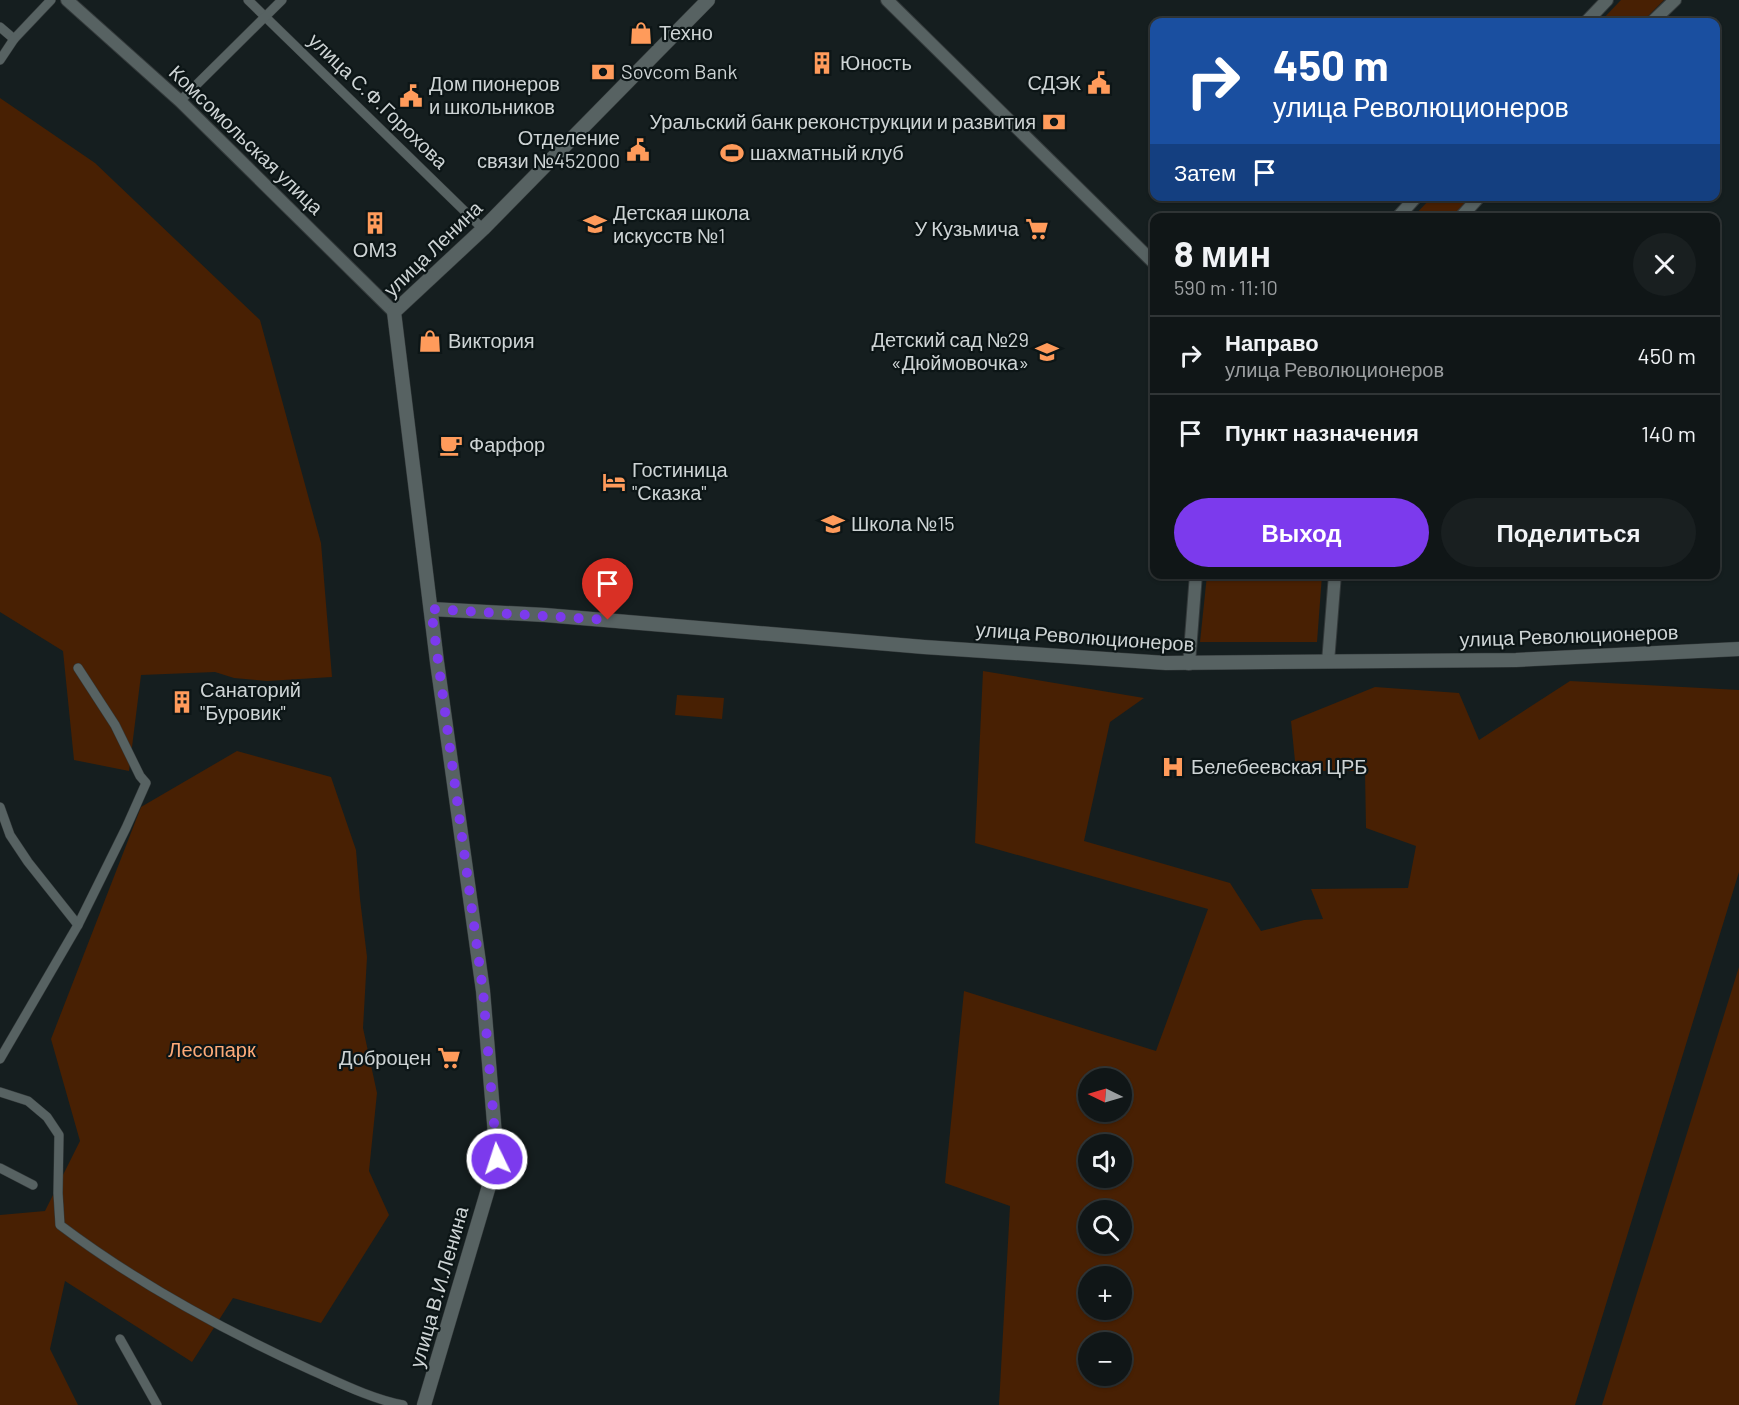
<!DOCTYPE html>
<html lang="ru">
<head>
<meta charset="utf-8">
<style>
	body { margin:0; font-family:Barlow,sans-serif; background:#191f20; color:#f1f3f6; height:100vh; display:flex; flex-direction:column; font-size:22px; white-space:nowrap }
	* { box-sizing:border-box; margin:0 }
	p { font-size:20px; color:#9c9fa1 }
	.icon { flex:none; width:33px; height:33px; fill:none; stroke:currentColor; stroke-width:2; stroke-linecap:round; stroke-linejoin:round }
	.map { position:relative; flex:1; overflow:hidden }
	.side { position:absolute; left:1150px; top:213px; width:570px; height:366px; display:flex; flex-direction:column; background:#101617; border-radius:12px; box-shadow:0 2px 4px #0004,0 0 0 2px #303536 }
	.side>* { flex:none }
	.banner { position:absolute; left:1150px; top:18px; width:570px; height:183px; border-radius:12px; box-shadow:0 2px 4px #0004,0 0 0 2px #303536; background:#1a4fa0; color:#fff; overflow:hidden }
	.needle { width:39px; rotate:275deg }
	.tools { position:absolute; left:1078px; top:1068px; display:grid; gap:12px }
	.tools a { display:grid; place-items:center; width:54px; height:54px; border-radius:50%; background:#101617; box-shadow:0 2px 4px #0004,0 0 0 2px #303536; font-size:30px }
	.pin { position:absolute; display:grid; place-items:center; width:51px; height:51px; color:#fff; margin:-62px -26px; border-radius:50% 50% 50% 0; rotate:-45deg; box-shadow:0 0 6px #0007 }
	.pin .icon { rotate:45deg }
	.me { position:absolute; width:66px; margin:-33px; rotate:356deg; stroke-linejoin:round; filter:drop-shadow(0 0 4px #0008) }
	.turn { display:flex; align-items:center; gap:21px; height:126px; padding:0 24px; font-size:27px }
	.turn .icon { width:78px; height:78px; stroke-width:2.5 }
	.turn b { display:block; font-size:42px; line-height:51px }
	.then { display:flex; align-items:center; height:57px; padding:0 24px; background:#0003; gap:12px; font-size:22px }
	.round { display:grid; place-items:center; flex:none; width:63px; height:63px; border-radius:32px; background:#191f20 }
	.headline { display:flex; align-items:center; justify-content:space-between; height:102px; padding:0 24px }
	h1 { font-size:36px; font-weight:700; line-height:45px }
	.primary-button { display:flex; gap:12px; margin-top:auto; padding:12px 24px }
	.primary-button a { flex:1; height:69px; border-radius:36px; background:#7c3aed; color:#fff; font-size:24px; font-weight:700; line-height:69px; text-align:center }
	.primary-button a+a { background:#191f20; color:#f1f3f6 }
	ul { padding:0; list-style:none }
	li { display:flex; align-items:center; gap:18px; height:78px; padding:0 24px; border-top:2px solid #303536 }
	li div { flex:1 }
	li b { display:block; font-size:22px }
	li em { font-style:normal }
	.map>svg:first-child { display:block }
	.green { fill:#482003; fill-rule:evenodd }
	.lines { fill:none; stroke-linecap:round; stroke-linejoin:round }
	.minor-casing { stroke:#33393a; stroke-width:10 }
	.tertiary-casing { stroke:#33393a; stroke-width:14 }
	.secondary-casing { stroke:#33393a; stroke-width:15 }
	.minor { stroke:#576262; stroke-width:9 }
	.tertiary { stroke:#576262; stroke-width:12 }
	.secondary { stroke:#576262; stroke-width:14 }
	.route { stroke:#7c3aed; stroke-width:10; stroke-dasharray:0 18 }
	.labels { text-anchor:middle; stroke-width:4.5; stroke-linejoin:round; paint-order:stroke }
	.poi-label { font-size:20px; fill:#ced4d5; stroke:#0c1516; text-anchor:start }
	.street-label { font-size:20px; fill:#ced4d5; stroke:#0c1516 }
	.park-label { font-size:20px; fill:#fdaa78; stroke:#0c1516 }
</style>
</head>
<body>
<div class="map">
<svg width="1739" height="1405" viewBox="0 0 1739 1405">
	<rect width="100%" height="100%" fill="#151e1f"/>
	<!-- green -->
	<g class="green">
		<polygon points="1621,0 1664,0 1642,22 1600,22"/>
		<polygon points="0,98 95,163 260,320 321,543 332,677 267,681 234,678 215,672 141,675 129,771 74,760 63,651 0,612"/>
		<polygon points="1432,197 1473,197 1453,217 1412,218"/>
		<polygon points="1207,575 1322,575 1317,642 1200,642"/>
		<path d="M983,671L1144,698L1110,722L1084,841L1230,883L1261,931L1304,920L1323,919L1311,889L1408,888L1416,846L1366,828L1365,771H1296L1291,721L1375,687L1459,693L1479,740L1570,681L1739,690V872L1575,1405H999L1010,1206L945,1183L964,991L1156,1051L1208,909L975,843ZM1122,1078V1112H1089V1078ZM1122,1144V1178H1089V1144ZM1122,1210V1244H1089V1210ZM1122,1276V1310H1089V1276ZM1122,1342V1376H1089V1342Z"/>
		<polygon points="677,695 724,698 722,719 675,715"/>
		<polygon points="237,751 331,777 356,850 360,899 367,957 363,1028 377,1093 369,1171 389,1215 321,1323 233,1298 192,1362 65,1281 50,1349 78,1405 0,1405 0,1215 45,1211 80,1141 51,1039 141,807"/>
		<polygon points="1739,967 1739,1405 1602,1405"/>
	</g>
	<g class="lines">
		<!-- minor casing -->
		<g class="minor-casing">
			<g id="minor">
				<polyline points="248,0 483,229"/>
				<polyline points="0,27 14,39"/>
				<polyline points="0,60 14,39 51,0"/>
				<polyline points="180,101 282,0"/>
				<polyline points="0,807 10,835 28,862 78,925"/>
				<polyline points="0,1059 78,925 126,828 146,783 140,776 115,725 78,668"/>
				<path d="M0,1092L28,1101L47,1117L59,1135L58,1193L60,1225C137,1283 225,1331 313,1371C342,1384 372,1399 403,1405"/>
				<polyline points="0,1168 33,1185"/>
				<polyline points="120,1339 157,1405"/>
			</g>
		</g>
		<!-- tertiary casing -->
		<g class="tertiary-casing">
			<g id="tertiary">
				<polyline points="67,0 180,101 394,312"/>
				<polyline points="887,0 1155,264"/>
				<polyline points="1586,22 1607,0"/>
				<polyline points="1652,22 1675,0"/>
				<polyline points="1397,218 1417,196"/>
				<polyline points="1460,218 1480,196"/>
				<polyline points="1328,662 1335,574"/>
				<polyline points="1189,664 1196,574"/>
			</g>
		</g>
		<!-- secondary casing -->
		<g class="secondary-casing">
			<g id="secondary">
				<polyline points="431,609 545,615 924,647 1166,663 1516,660 1739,649"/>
				<polyline points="424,1405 497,1159 483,991 437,662 394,312 483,229 708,0"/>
			</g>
		</g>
		<!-- minor -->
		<use href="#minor" class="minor"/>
		<!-- tertiary -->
		<use href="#tertiary" class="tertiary"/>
		<!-- secondary -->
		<use href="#secondary" class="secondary"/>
	</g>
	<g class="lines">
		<!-- route -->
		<polyline class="route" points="497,1159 483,991 431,609 608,620"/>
	</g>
	<!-- icons -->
	<defs>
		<g id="shop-bare" transform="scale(1.8)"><path d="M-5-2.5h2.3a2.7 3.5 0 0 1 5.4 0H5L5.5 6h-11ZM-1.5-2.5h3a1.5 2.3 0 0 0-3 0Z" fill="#ff9b5b" stroke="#0c1516" stroke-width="2.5" paint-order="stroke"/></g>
		<g id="building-bare" transform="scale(1.8)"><path d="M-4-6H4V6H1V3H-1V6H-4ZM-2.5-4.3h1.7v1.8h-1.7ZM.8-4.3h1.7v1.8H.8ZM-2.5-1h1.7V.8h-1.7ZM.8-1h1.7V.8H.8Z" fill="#ff9b5b" stroke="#0c1516" stroke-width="2.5" paint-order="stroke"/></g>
		<g id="bank-bare" transform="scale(1.8)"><path d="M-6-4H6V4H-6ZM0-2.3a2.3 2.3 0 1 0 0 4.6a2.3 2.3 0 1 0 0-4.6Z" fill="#ff9b5b" stroke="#0c1516" stroke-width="2.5" paint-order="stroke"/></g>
		<g id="civic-bare" transform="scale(1.8)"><path d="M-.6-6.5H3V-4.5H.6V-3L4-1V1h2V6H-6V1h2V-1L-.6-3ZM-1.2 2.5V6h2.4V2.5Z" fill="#ff9b5b" stroke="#0c1516" stroke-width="2.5" paint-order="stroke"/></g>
		<g id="stadium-bare" transform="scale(1.8)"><path d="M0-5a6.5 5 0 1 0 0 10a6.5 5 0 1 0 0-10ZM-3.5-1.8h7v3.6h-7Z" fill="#ff9b5b" stroke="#0c1516" stroke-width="2.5" paint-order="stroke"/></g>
		<g id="school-bare" transform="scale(1.8)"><path d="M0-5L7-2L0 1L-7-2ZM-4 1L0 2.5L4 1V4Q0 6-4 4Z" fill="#ff9b5b" stroke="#0c1516" stroke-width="2.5" paint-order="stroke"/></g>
		<g id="supermarket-bare" transform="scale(1.8)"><path d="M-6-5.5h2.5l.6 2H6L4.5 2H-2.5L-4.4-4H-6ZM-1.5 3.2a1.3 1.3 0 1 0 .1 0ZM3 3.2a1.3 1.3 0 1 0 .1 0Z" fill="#ff9b5b" stroke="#0c1516" stroke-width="2.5" paint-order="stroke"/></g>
		<g id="cafe-bare" transform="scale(1.8)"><path d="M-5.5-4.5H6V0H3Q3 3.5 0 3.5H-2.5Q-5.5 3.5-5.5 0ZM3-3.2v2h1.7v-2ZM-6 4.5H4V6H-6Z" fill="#ff9b5b" stroke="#0c1516" stroke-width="2.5" paint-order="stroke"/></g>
		<g id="hotel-bare" transform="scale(1.8)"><path d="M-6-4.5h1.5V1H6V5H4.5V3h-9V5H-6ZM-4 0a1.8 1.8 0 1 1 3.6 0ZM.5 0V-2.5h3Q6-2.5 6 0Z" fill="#ff9b5b" stroke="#0c1516" stroke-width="2.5" paint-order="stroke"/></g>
		<g id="hospital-bare" transform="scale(1.8)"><path d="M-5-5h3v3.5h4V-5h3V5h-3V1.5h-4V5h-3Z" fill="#ff9b5b" stroke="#0c1516" stroke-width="2.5" paint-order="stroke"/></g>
	</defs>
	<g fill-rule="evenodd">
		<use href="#shop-bare" x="641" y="33"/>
		<use href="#building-bare" x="822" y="63"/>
		<use href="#bank-bare" x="603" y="72"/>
		<use href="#civic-bare" x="1099" y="83"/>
		<use href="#civic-bare" x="411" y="96"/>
		<use href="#bank-bare" x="1054" y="122"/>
		<use href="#civic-bare" x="638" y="150"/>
		<use href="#stadium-bare" x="732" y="153"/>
		<use href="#building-bare" x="375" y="223"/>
		<use href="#school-bare" x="595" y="224"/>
		<use href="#supermarket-bare" x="1037" y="229"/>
		<use href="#shop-bare" x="430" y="341"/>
		<use href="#school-bare" x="1047" y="352"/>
		<use href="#cafe-bare" x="451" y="445"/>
		<use href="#hotel-bare" x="614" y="482"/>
		<use href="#school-bare" x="833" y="524"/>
		<use href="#building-bare" x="182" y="702"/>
		<use href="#hospital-bare" x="1173" y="767"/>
		<use href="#supermarket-bare" x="449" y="1058"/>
	</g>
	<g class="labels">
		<!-- poi labels -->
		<g class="poi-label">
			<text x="659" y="40">Техно</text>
			<text x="840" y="70">Юность</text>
			<text x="621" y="79">Sovcom Bank</text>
			<text x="1081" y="90" text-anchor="end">СДЭК</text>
			<text x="429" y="91">Дом пионеров<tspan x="429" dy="23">и школьников</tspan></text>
			<text x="1036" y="129" text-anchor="end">Уральский банк реконструкции и развития</text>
			<text x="620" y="145" text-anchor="end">Отделение<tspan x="620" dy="23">связи №452000</tspan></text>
			<text x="750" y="160">шахматный клуб</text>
			<text x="613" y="220">Детская школа<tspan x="613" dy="23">искусств №1</tspan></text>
			<text x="1019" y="236" text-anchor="end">У Кузьмича</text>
			<text x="375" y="257" text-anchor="middle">ОМЗ</text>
			<text x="1029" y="347" text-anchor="end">Детский сад №29<tspan x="1029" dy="23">«Дюймовочка»</tspan></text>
			<text x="448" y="348">Виктория</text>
			<text x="469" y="452">Фарфор</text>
			<text x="632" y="477">Гостиница<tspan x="632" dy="23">"Сказка"</tspan></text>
			<text x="851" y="531">Школа №15</text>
			<text x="200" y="697">Санаторий<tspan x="200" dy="23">"Буровик"</tspan></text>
			<text x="1191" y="774">Белебеевская ЦРБ</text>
			<text x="431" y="1065" text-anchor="end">Доброцен</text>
		</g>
		<!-- street labels -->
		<g class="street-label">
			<text transform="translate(378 101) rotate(44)" y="7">улица С.Ф.Горохова</text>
			<text transform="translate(246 140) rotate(44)" y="7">Комсомольская улица</text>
			<text transform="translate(433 249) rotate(-44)" y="7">улица Ленина</text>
			<text transform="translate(1569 636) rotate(-2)" y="7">улица Революционеров</text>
			<text transform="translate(1085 637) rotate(4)" y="7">улица Революционеров</text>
			<text transform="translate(439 1287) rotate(-74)" y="7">улица В.И.Ленина</text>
		</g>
		<!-- park labels -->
		<g class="park-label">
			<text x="212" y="1057">Лесопарк</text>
		</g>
	</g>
</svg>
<div class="tools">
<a><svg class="needle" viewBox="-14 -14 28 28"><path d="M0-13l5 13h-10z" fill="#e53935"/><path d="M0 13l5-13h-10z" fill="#9c9fa1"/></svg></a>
<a><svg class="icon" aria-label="sound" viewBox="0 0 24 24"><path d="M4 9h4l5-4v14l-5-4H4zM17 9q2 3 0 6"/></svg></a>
<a><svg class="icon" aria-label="search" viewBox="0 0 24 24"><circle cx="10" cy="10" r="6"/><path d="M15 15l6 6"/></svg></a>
<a>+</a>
<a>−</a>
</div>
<div class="pin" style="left:608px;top:620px;background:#d93025"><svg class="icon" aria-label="arrive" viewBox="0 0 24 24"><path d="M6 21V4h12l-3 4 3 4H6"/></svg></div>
<svg class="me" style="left:497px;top:1159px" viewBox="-20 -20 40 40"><circle r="17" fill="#7c3aed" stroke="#fff" stroke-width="3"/><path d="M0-11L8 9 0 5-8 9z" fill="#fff"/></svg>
<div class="banner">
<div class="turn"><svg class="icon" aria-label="right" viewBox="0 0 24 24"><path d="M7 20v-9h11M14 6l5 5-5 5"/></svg><div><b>450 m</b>улица Революционеров</div></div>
<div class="then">Затем<svg class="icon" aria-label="arrive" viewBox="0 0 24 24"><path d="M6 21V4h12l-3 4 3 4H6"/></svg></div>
</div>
<section class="side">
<div class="headline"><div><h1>8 мин</h1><p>590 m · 11:10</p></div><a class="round"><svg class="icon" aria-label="close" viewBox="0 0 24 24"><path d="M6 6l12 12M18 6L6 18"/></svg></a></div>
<ul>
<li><svg class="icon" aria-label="right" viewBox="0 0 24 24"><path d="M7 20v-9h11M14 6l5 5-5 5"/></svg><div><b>Направо</b><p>улица Революционеров</p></div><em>450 m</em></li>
<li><svg class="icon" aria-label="arrive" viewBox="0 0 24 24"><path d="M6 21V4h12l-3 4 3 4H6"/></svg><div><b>Пункт назначения</b></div><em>140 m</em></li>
</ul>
<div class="primary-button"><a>Выход</a><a>Поделиться</a></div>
</section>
</div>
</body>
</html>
